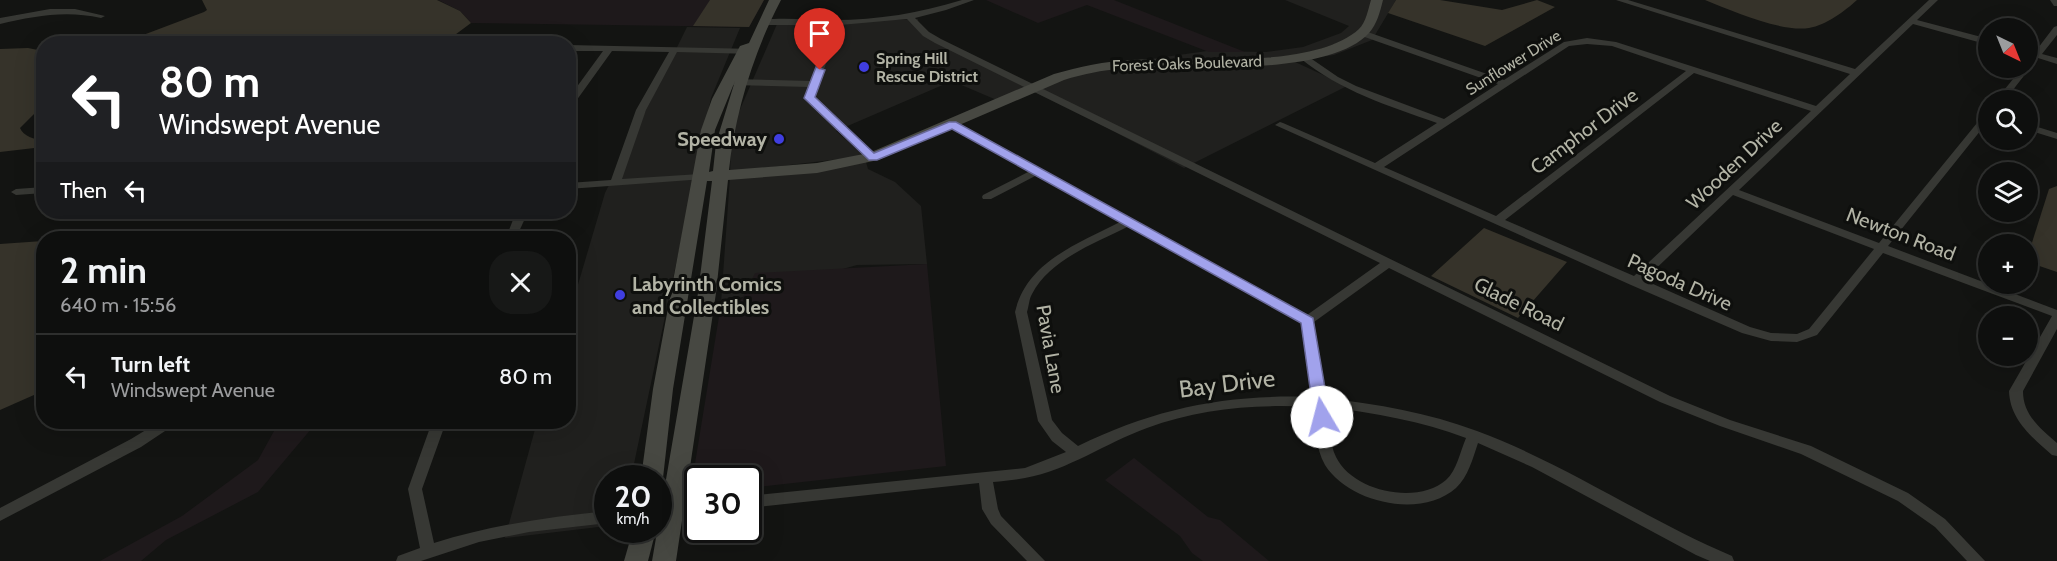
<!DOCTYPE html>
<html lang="en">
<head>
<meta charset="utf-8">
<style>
	body { margin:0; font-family:Cabin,sans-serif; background:#171817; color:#f1f3f6; height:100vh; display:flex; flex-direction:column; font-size:22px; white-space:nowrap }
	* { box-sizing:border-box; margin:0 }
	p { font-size:20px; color:#9b9c9e }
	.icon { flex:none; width:33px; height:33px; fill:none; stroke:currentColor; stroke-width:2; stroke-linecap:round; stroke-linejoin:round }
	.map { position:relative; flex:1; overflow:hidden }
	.sheet { position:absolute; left:36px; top:231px; width:540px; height:198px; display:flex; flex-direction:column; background:#0e0f0e; border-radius:24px; box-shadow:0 6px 24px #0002,0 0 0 2px #2e2f2e }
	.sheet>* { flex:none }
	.guide { position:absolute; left:36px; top:36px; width:540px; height:183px; border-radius:24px; box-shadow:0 6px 24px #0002,0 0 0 2px #2e2f2e; background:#202124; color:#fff; overflow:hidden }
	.needle { width:39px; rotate:137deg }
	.buttons { position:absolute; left:1978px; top:18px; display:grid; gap:12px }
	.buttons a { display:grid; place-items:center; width:60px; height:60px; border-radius:50%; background:#0e0f0e; box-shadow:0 6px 24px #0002,0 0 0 2px #2e2f2e; font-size:30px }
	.speed { position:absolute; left:594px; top:465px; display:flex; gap:12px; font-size:30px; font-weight:700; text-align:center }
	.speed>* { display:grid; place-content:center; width:78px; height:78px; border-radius:50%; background:#0e0f0e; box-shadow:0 6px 24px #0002,0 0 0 2px #2e2f2e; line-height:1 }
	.speed small { font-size:15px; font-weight:400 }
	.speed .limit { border:3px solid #111; border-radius:9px; background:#fff; color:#111 }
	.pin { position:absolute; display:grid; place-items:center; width:51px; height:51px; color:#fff; margin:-62px -26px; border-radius:50% 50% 50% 0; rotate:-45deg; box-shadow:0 0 6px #0007 }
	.pin .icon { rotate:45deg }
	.me { position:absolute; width:66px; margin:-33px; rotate:352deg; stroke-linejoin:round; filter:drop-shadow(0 0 4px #0008) }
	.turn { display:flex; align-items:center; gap:21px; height:126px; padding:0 24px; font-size:27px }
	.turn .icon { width:78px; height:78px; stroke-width:2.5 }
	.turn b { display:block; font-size:42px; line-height:51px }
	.then { display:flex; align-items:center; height:57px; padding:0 24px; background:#0003; gap:12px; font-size:22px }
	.round { display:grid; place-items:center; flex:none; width:63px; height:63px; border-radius:24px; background:#171817 }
	.head { display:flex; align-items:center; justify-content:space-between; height:102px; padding:0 24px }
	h1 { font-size:36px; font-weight:800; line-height:45px }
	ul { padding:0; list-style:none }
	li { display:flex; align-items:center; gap:18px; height:84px; padding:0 24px; border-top:2px solid #2e2f2e }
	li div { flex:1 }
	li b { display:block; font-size:22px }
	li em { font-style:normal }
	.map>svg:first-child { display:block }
	.built { fill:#20201e }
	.green { fill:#1e191b }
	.water { fill:#36332a }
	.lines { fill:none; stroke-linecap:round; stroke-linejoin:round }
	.minor { fill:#373834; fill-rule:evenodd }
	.secondary { fill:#474842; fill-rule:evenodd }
	.route { fill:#a1a2ec; stroke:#696999; stroke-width:1.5 }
	.poi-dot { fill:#403ee0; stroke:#0e0f0d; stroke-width:2 }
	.labels { text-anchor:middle; stroke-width:6; stroke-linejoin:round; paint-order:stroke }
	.far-poi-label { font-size:16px; font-weight:bold; fill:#b2b3a5; stroke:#0e0f0d; text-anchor:start }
	.far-street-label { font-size:16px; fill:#b2b3a5; stroke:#0e0f0d }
	.street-label { font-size:20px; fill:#b2b3a5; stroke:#0e0f0d }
	.poi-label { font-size:20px; font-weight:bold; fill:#b2b3a5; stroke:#0e0f0d; text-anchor:end }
	.near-street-label { font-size:24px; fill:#b2b3a5; stroke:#0e0f0d }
</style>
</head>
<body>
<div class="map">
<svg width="2057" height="561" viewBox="0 0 2057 561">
	<rect width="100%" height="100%" fill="#131412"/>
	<!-- built -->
	<g class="built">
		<polygon points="1285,0 1373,0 1367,19 1358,32 1342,42 1304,54 1268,58 1129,62 1207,51 1266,52 1303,47 1341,33 1349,26"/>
		<polygon points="1382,0 1396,0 1372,40 1334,55 1293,61 1347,86 1184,168 1036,91 1062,79 1104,69 1272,62 1350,45"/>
		<polygon points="918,19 919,29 1029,85 999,101 952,81 836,131 865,156 730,172 732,128 777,24"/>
		<polygon points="687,27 740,28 711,98 631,478 608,478 607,526 505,538 537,422 568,422 569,315 605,193"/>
		<polygon points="866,162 868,169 895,182 921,206 927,264 857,265 721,303 730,177"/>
	</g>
	<!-- green -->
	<g class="green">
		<polygon points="438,0 764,0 749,27 471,23 460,11"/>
		<polygon points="986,0 1114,0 1245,52 1209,52 1087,5 1038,23"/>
		<polygon points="927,264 946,466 749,488 748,478 698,478 697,493 690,494 721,304 742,299 755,273"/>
		<polygon points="279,422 317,422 258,492 166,540 141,561 100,561 182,516 258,460"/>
		<polygon points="1134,458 1208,517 1220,520 1269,561 1203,561 1192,553 1180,536 1105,480"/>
	</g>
	<!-- water -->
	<g class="water">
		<polygon points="202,0 437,0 460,11 471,23 444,43 339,43 287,35 237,44 122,43 204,12 207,10"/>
		<polygon points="710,0 764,0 749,27 693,26"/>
		<polygon points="1396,0 1440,0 1502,10 1537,0 1555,7 1485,46 1388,13"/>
		<path d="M1705,0H1857C1845,11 1826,25 1809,28C1779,32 1733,11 1705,0Z"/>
		<path d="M28,48L43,51V105L20,128C23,136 35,140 43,140V147L0,152V49Z"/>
		<polygon points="2057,186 2057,272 2028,262 2028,255 2049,189"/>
		<polygon points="1484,228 1567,262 1518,318 1431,276"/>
		<polygon points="165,232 214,234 250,238 146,238 155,233"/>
		<polygon points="43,241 43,391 0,410 0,244"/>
	</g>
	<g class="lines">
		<!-- minor -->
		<g class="minor">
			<path d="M962,0H974L946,10L915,18L929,32L941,39L1670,396L1730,420L1811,446L1908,493L1945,519L1985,561H1967L1935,527L1898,501L1801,454L1720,426L1660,402L1389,268L1314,322L1326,398C1377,404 1429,413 1477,431C1566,464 1645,519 1732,556L1734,561H1710L1696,555L1532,467L1478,443C1473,458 1468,477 1456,488C1421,519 1349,503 1325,465C1315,448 1316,425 1313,407C1257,404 1200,408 1147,428C1105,443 1069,470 1025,478C1015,480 1004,481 993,482L998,509L1001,516L1045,561H1027L991,524L982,509L979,483L748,508V496L1025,468L1066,452L1052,441L1038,421L1015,312C1027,261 1078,244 1120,222L1037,175L991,199H983L982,197L983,195L1030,171L950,126V122H956L1307,315L1380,263L935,43L923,36L907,19L840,25L814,97L877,155L878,157L877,159H869L806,100L804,98L809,87L731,85L726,82L731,79L811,81L832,25H763L760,24V20C784,17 810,20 834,20C878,20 920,13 962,0ZM1129,226L1302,323L1312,397C1227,394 1155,408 1078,446L1062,433L1052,420L1027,312C1029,306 1029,299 1032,294C1050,259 1096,243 1129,226ZM1327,407C1375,413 1421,421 1466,438C1460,452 1457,470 1446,480C1418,505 1353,492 1336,457C1329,443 1330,423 1327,407Z"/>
			<path d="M1616,0H1628L1855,69L1929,0H1938L1917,20L1989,39V45L1913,24L1739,190L1879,243L1986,112L1989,111V120L1888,246L2057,310V329L2023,391C2023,415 2040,428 2057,443V456L2052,455C2032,437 2010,420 2009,391L2052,316L1883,253L1817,335L1797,342L1771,341L1742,333L1631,285L1275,125L1280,122L1283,123L1375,163L1437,123C1389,106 1340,91 1300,58V54L1303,53L1338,77L1356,86L1444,119L1498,84L1359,35L1358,33L1362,30L1504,80L1564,42L1587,38L1616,42L1816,106L1850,74ZM1587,44L1612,46L1686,71L1496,216L1384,167L1569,46ZM1694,73L1811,111L1634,276L1505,220ZM1733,195L1874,249L1809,329L1797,334L1771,333L1750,327L1644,280Z"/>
			<polygon points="2050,0 2057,0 2057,6 2054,6"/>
			<path d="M50,9H75L105,16L101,18C66,10 34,16 0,24V18Z"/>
			<polygon points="2057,26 2057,35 2042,54 2057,58 2057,64 2038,58 2005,100 1996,100 2022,68 2028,68 2028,60 2031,56 2028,55 2028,51 2035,52 2054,27"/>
			<polygon points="568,45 756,49 756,53 753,54 677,52 646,110 622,179 700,174 704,175 705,177 704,179 568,189 568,183 611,180 636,110 669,52 612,51 571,108 568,109 568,99 603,51 568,51"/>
			<polygon points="2028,124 2057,133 2057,139 2028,130"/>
			<polygon points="44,187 44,193 16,195 11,192 16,189"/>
			<polygon points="516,212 528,212 516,238 506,238"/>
			<polygon points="159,422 176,422 174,425 141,447 0,521 0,508 131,439"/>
			<path d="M432,422H446L422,489L434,543C491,525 548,517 608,511V523L529,532L479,542L421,561H396L398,556L420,548L408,489Z"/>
			<polygon points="698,501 698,513 658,518 658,506"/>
		</g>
		<!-- secondary -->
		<g class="secondary">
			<path d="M769,0H781C754,51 735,113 729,170L817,163L869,153L1054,74C1079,67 1105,61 1131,60C1189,57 1314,70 1359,29C1366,22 1368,10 1371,0H1383C1380,12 1377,24 1369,33C1326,79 1182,64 1122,69C1102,70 1083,74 1064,80L878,160L817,173L728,180L716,293L676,561H652L698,293L712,181H707L673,389L663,478L658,484V478H641L653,389L701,130L712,99L740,46L749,43ZM735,81L716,143L713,171L709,172L715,130Z"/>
			<polygon points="633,530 656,530 648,561 624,561"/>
		</g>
	</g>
	<!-- route -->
	<polygon class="route" points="816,67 825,70 815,97 874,153 949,122 956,122 1313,318 1330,417 1327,421 1316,421 1314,417 1301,323 952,129 877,160 869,160 804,98"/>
	<!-- markers -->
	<g class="poi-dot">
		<circle cx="864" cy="67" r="6"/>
		<circle cx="779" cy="139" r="6"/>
		<circle cx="620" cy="295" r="6"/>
	</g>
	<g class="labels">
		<!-- far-poi labels -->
		<g class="far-poi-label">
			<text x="876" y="64">Spring Hill<tspan x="876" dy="18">Rescue District</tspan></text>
		</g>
		<!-- far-street labels -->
		<g class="far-street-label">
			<text transform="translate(1513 62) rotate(-32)" y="6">Sunflower Drive</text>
			<text transform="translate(1187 63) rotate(-2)" y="6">Forest Oaks Boulevard</text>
		</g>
		<!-- street labels -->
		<g class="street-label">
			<text transform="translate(1584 131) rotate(-37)" y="7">Camphor Drive</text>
			<text transform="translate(1734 164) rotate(-43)" y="7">Wooden Drive</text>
			<text transform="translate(1901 234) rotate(21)" y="7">Newton Road</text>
			<text transform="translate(1680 282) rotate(24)" y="7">Pagoda Drive</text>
			<text transform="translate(1519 304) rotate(26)" y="7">Glade Road</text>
			<text transform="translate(1051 349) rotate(80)" y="7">Pavia Lane</text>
		</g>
		<!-- poi labels -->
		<g class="poi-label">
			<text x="767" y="146">Speedway</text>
			<text x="632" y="291" text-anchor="start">Labyrinth Comics<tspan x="632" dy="23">and Collectibles</tspan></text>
		</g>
		<!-- near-street labels -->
		<g class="near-street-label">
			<text transform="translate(1227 384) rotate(-7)" y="8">Bay Drive</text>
		</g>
	</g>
</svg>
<div class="buttons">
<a><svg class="needle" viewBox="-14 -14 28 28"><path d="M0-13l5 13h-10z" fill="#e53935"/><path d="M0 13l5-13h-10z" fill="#9b9c9e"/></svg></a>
<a><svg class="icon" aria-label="search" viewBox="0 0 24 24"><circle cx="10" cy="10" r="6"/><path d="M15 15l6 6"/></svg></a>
<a><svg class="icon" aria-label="layers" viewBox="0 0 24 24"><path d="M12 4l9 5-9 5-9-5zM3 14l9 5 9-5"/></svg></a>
<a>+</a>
<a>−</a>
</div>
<div class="speed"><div>20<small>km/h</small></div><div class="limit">30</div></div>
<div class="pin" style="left:820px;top:70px;background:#d93025"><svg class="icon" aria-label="arrive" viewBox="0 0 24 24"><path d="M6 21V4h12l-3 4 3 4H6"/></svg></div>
<svg class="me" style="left:1322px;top:417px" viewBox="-20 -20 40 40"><circle r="19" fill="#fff"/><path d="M0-13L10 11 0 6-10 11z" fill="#a1a2ec"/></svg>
<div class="guide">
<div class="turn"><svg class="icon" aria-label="left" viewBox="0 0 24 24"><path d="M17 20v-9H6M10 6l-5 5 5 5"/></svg><div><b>80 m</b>Windswept Avenue</div></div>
<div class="then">Then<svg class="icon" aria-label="left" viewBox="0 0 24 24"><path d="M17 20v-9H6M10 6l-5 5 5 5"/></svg></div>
</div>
<section class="sheet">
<div class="head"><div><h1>2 min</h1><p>640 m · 15:56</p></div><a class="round"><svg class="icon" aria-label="close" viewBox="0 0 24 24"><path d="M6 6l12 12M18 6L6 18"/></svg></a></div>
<ul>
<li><svg class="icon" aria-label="left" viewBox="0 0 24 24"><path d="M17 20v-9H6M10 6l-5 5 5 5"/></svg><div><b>Turn left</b><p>Windswept Avenue</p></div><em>80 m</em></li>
</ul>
</section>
</div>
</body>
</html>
